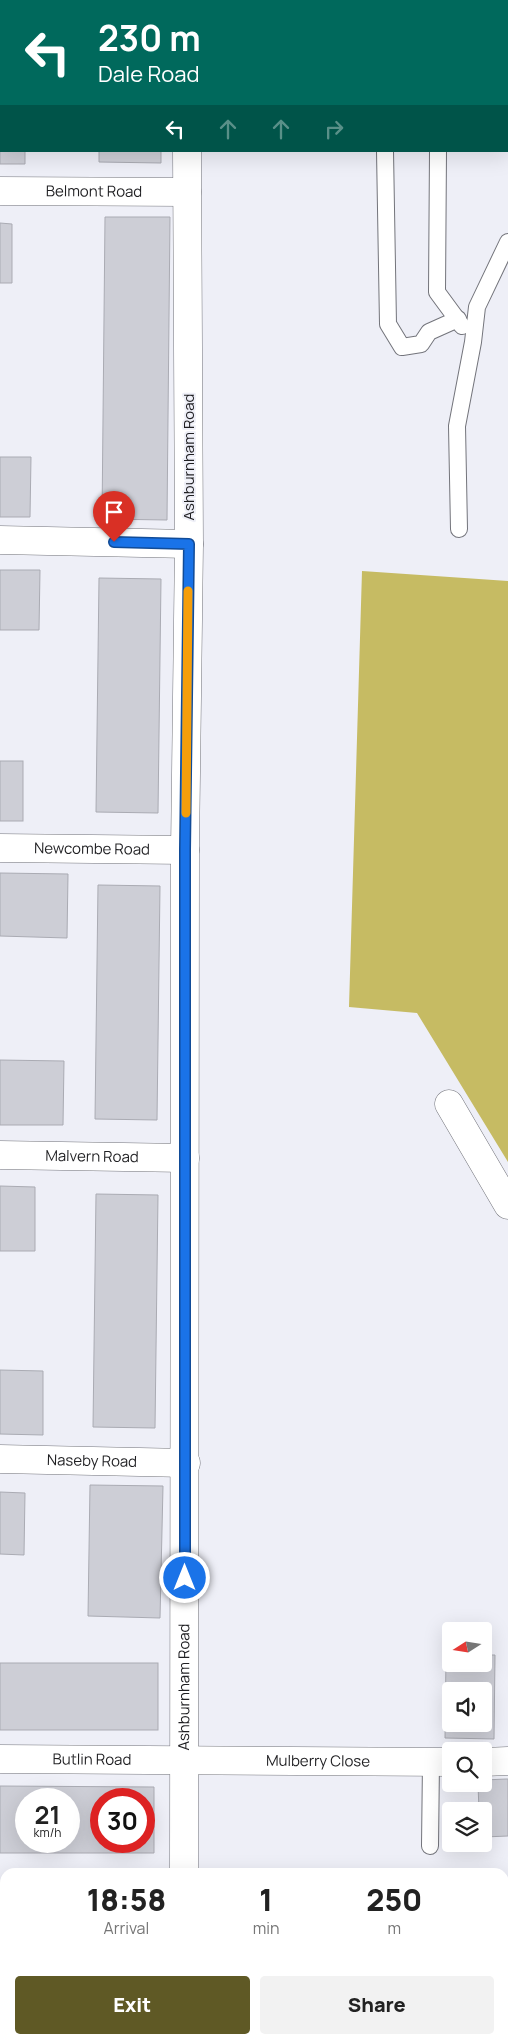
<!DOCTYPE html>
<html lang="en">
<head>
<meta charset="utf-8">
<style>
	body { margin:0; font-family:Manrope,sans-serif; background:#f2f2f2; color:#222; height:100vh; display:flex; flex-direction:column; font-size:19px; white-space:nowrap }
	* { box-sizing:border-box; margin:0 }
	p { font-size:16px; color:#767676 }
	.icon { flex:none; width:28px; height:28px; fill:none; stroke:currentColor; stroke-width:2; stroke-linecap:round; stroke-linejoin:round }
	.map { position:relative; flex:1; overflow:hidden }
	.panel { position:absolute; left:0px; top:1868px; width:509px; height:176px; display:flex; flex-direction:column; background:#fff; border-radius:15px 15px 0 0; box-shadow:0 5px 20px #0002 }
	.panel>* { flex:none }
	.hud { position:absolute; left:0px; top:0px; width:509px; height:152px; box-shadow:0 5px 20px #0002; background:#00695c; color:#fff; overflow:hidden }
	.needle { width:32px; rotate:258deg }
	.buttons { position:absolute; left:442px; top:1622px; display:grid; gap:10px }
	.buttons a { display:grid; place-items:center; width:50px; height:50px; border-radius:5px; background:#fff; box-shadow:0 5px 20px #0002; font-size:25px }
	.speed { position:absolute; left:15px; top:1788px; display:flex; gap:10px; font-size:25px; font-weight:700; text-align:center }
	.speed>* { display:grid; place-content:center; width:65px; height:65px; border-radius:50%; background:#fff; box-shadow:0 5px 20px #0002; line-height:1 }
	.speed small { font-size:12px; font-weight:400 }
	.speed .limit { border:8px solid #d22; background:#fff; color:#111 }
	.pin { position:absolute; display:grid; place-items:center; width:42px; height:42px; color:#fff; margin:-51px -21px; border-radius:50% 50% 50% 0; rotate:-45deg; box-shadow:0 0 5px #0007 }
	.pin .icon { rotate:45deg }
	.me { position:absolute; width:55px; margin:-28px; rotate:0deg; stroke-linejoin:round; filter:drop-shadow(0 0 4px #0008) }
	.turn { display:flex; align-items:center; gap:18px; height:105px; padding:0 15px; font-size:22px }
	.turn .icon { width:65px; height:65px; stroke-width:2.5 }
	.turn b { display:block; font-size:35px; line-height:42px }
	.lanes { display:flex; align-items:center; height:48px; padding:0 15px; background:#0003; justify-content:center; gap:25px; direction:ltr }
	.lanes .off { opacity:.35 }
	.eta { display:flex; justify-content:space-evenly; align-items:center; height:85px; text-align:center }
	.eta b { font-size:30px; font-weight:800; line-height:35px }
	.button { display:flex; gap:10px; margin-top:auto; padding:10px 15px }
	.button a { flex:1; height:58px; border-radius:5px; background:#5f5925; color:#fff; font-size:20px; font-weight:800; line-height:58px; text-align:center }
	.button a+a { background:#f2f2f2; color:#222 }
	.map>svg:first-child { display:block }
	.forest { fill:#c6bb63 }
	.building { fill:#cdced6; stroke:#aaabb3; fill-rule:evenodd }
	.lines { fill:none; stroke-linecap:round; stroke-linejoin:round }
	.lane-casing { stroke:#73747b; stroke-width:18 }
	.street-casing { stroke:#73747b; stroke-width:29 }
	.lane { stroke:#fff; stroke-width:16 }
	.street { stroke:#fff; stroke-width:28 }
	.route-casing { stroke:#114b97; stroke-width:12 }
	.route { stroke:#1a73e8; stroke-width:9 }
	.slow { stroke:#f59e0b; stroke-width:9 }
	.labels { text-anchor:middle; stroke-width:4; stroke-linejoin:round; paint-order:stroke }
	.street-label { font-size:15px; fill:#1f1f22; stroke:#eeeff7 }
</style>
</head>
<body>
<div class="map">
<svg width="508" height="2043" viewBox="0 0 508 2043">
	<rect width="100%" height="100%" fill="#eeeff7"/>
	<!-- forest -->
	<polygon class="forest" points="362,571 508,581 508,1162 417,1013 349,1007"/>
	<!-- building -->
	<g class="building">
		<polygon points="98,0 165,0 165,1"/>
		<polygon points="0,104 1,151 25,151 25,164 0,164"/>
		<polygon points="99,151 161,151 161,163 99,162"/>
		<polygon points="105,217 170,217 167,520 102,519"/>
		<polygon points="0,223 12,224 12,283 0,283"/>
		<polygon points="0,457 31,457 30,517 0,517"/>
		<polygon points="0,570 40,570 39,630 0,630"/>
		<polygon points="99,578 161,579 158,813 96,812"/>
		<rect x="0" y="761" width="23" height="60"/>
		<polygon points="0,873 68,874 67,938 0,936"/>
		<polygon points="98,885 160,886 157,1120 95,1119"/>
		<polygon points="0,1060 64,1061 63,1125 0,1125"/>
		<polygon points="0,1186 35,1187 35,1251 0,1251"/>
		<polygon points="96,1194 158,1195 155,1428 93,1427"/>
		<polygon points="0,1370 43,1371 43,1435 0,1434"/>
		<polygon points="90,1485 163,1486 160,1618 88,1616"/>
		<polygon points="0,1492 25,1493 24,1555 0,1554"/>
		<path d="M484,1655H495L494,1739L445,1738L446,1656H451V1664H484ZM451,1691H484V1724H451Z"/>
		<rect x="0" y="1663" width="158" height="67"/>
		<polygon points="506,1779 508,1779 508,1836 484,1837 484,1811 479,1811 478,1784 484,1784 484,1780"/>
		<path d="M0,1786L154,1787V1853H0ZM26,1799H69V1841H26ZM101,1799H144V1841H101Z"/>
		<rect x="0" y="1958" width="5" height="67"/>
	</g>
	<g class="lines">
		<!-- lane casing -->
		<g class="lane-casing">
			<g id="lane">
				<polyline points="385,151 388,324 402,347 421,344 429,332 458,319"/>
				<polyline points="438,151 437,292 462,326"/>
				<polyline points="459,529 457,426 473,342 477,307 508,242"/>
				<polyline points="430,1846 431,1762"/>
				<polyline points="228,2043 233,2039"/>
			</g>
		</g>
		<!-- street casing -->
		<g class="street-casing">
			<g id="street">
				<polyline points="189,1 189,0"/>
				<path id="s1" d="M0,191L187,192"/>
				<polyline points="0,540 189,544"/>
				<path id="s2" d="M0,848L185,850"/>
				<polyline points="449,1104 508,1205"/>
				<path id="s3" d="M0,1155L185,1158"/>
				<path id="s4" d="M0,1459L186,1463"/>
				<path id="s5" d="M0,1759L451,1762"/>
				<polyline points="484,1762 508,1761"/>
				<path id="s6" d="M184,1872L185,850L189,544L187,151"/>
				<polyline points="184,2043 184,2039"/>
			</g>
		</g>
		<!-- lane -->
		<use href="#lane" class="lane"/>
		<!-- street -->
		<use href="#street" class="street"/>
	</g>
	<g class="lines">
		<!-- route casing -->
		<g class="route-casing">
			<polyline id="route" points="114,542 189,544 185,850 185,1578"/>
		</g>
		<!-- route -->
		<use href="#route" class="route"/>
		<!-- slow -->
		<polyline class="slow" points="186,813 188,591"/>
	</g>
	<g class="labels">
		<!-- street labels -->
		<g class="street-label">
			<text dy="5" stroke="none"><textPath href="#s1" startOffset="94">Belmont Road</textPath></text>
			<text transform="translate(189 457) rotate(-90)" y="5">Ashburnham Road</text>
			<text dy="5" stroke="none"><textPath href="#s2" startOffset="92">Newcombe Road</textPath></text>
			<text dy="5" stroke="none"><textPath href="#s3" startOffset="92">Malvern Road</textPath></text>
			<text dy="5" stroke="none"><textPath href="#s4" startOffset="92">Naseby Road</textPath></text>
			<text dy="5" stroke="none"><textPath href="#s6" startOffset="185">Ashburnham Road</textPath></text>
			<text dy="5" stroke="none"><textPath href="#s5" startOffset="92">Butlin Road</textPath></text>
			<text dy="5" stroke="none"><textPath href="#s5" startOffset="318">Mulberry Close</textPath></text>
		</g>
	</g>
</svg>
<div class="buttons">
<a><svg class="needle" viewBox="-14 -14 28 28"><path d="M0-13l5 13h-10z" fill="#e53935"/><path d="M0 13l5-13h-10z" fill="#767676"/></svg></a>
<a><svg class="icon" aria-label="sound" viewBox="0 0 24 24"><path d="M4 9h4l5-4v14l-5-4H4zM17 9q2 3 0 6"/></svg></a>
<a><svg class="icon" aria-label="search" viewBox="0 0 24 24"><circle cx="10" cy="10" r="6"/><path d="M15 15l6 6"/></svg></a>
<a><svg class="icon" aria-label="layers" viewBox="0 0 24 24"><path d="M12 4l9 5-9 5-9-5zM3 14l9 5 9-5"/></svg></a>
</div>
<div class="speed"><div>21<small>km/h</small></div><div class="limit">30</div></div>
<div class="pin" style="left:114px;top:542px;background:#d93025"><svg class="icon" aria-label="arrive" viewBox="0 0 24 24"><path d="M6 21V4h12l-3 4 3 4H6"/></svg></div>
<svg class="me" style="left:185px;top:1578px" viewBox="-20 -20 40 40"><circle r="17" fill="#1a73e8" stroke="#fff" stroke-width="3"/><path d="M0-11L8 9 0 5-8 9z" fill="#fff"/></svg>
<div class="hud">
<div class="turn"><svg class="icon" aria-label="left" viewBox="0 0 24 24"><path d="M17 20v-9H6M10 6l-5 5 5 5"/></svg><div><b>230 m</b>Dale Road</div></div>
<div class="lanes"><svg class="icon" aria-label="left" viewBox="0 0 24 24"><path d="M17 20v-9H6M10 6l-5 5 5 5"/></svg><svg class="icon off" aria-label="ahead" viewBox="0 0 24 24"><path d="M12 20V5M6 11l6-6 6 6"/></svg><svg class="icon off" aria-label="ahead" viewBox="0 0 24 24"><path d="M12 20V5M6 11l6-6 6 6"/></svg><svg class="icon off" aria-label="right" viewBox="0 0 24 24"><path d="M7 20v-9h11M14 6l5 5-5 5"/></svg></div>
</div>
<section class="panel">
<div class="eta">
<div><b>18:58</b><p>Arrival</p></div>
<div><b>1</b><p>min</p></div>
<div><b>250</b><p>m</p></div>
</div>
<div class="button"><a>Exit</a><a>Share</a></div>
</section>
</div>
</body>
</html>
